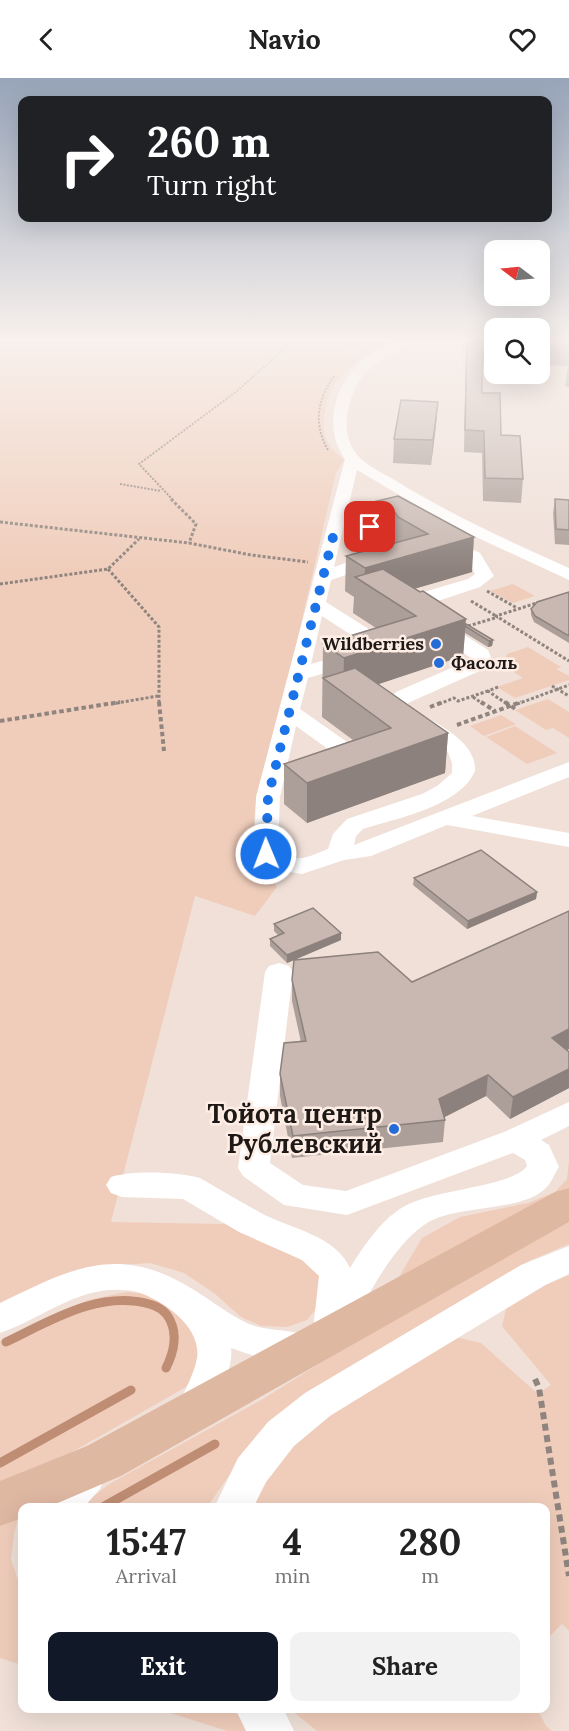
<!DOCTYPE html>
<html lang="en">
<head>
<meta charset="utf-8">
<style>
	body { margin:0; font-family:Lora,serif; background:#f2f2f2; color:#222; height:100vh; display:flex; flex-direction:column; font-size:22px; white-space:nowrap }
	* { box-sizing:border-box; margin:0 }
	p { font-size:20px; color:#767676 }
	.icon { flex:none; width:33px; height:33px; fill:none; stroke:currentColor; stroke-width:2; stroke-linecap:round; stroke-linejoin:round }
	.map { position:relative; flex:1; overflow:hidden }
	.details { position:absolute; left:18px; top:1425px; width:532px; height:210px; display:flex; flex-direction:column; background:#fff; border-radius:12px; box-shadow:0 6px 24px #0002 }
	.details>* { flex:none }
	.top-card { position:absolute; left:18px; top:18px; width:534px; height:126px; border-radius:12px; box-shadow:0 6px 24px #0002; background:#202124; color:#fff; overflow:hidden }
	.needle { width:39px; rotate:286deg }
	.tools { position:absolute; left:484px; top:162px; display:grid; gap:12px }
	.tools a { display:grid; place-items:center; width:66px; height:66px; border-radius:12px; background:#fff; box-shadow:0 6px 24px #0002; font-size:30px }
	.pin { position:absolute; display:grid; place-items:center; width:51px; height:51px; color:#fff; margin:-26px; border-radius:12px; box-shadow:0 3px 9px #0006 }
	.me { position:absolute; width:66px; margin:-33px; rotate:359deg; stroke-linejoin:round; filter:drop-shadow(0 0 4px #0008) }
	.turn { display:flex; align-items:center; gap:21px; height:126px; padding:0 30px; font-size:27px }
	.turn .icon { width:78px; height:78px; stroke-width:2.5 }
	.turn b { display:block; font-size:42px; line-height:51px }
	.eta { display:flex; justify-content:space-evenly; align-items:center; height:102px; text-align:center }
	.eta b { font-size:36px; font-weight:700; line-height:42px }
	.primary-button { display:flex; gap:12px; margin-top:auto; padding:12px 30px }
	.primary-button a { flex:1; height:69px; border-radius:12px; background:#111827; color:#fff; font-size:24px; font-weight:700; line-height:69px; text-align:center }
	.primary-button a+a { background:#f2f2f2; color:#222 }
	header { display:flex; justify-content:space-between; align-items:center; height:78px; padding:0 30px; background:#fff; font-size:27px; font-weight:700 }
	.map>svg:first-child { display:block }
	.green { fill:#f0cdbb }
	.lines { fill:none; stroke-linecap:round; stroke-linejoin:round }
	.stream-far1 { stroke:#be8d73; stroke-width:8 }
	.stream { stroke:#be8d73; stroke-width:9 }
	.path-far3 { stroke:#8f847e; stroke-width:2; stroke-dasharray:2 1.5; stroke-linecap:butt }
	.path-far2 { stroke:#8f847e; stroke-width:3; stroke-dasharray:3 2; stroke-linecap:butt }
	.path-far1 { stroke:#8f847e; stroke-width:4; stroke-dasharray:4.5 3; stroke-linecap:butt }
	.path { stroke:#8f847e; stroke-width:6; stroke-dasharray:7 4.5; stroke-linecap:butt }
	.minor { fill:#fff; fill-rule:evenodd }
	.major { fill:#dfb8a2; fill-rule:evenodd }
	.wall { fill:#ac9e98 }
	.shaded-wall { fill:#8c817c }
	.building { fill:#c8b8b1; stroke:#8c817c; stroke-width:1.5 }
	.route { stroke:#1a73e8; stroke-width:10; stroke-dasharray:0 18 }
	.poi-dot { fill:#246dd8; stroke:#fdede5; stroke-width:2 }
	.labels { text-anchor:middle; stroke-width:5; stroke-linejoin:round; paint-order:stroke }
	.far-poi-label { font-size:18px; font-weight:bold; fill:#1e1916; stroke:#fdede5; text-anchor:end }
	.near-poi-label { font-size:26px; font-weight:bold; fill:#1e1916; stroke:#fdede5; text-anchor:end }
</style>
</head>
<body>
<header><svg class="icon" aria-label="back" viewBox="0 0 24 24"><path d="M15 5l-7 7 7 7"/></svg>Navio<svg class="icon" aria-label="heart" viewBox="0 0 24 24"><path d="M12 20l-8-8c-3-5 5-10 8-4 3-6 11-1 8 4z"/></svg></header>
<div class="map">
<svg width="569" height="1653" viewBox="0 0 569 1653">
	<rect width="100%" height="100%" fill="#f0e0d8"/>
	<!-- green -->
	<g class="green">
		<path d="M0,263H395C360,278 329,297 324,338C323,348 323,356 328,365C332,372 339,377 344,382L336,395L290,594L256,723L251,770L277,809L255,838L195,818L111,1144L223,1146L227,1142L324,1188L320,1226L307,1242L287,1249L261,1248L241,1239L214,1215L184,1195L150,1185L104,1188L0,1232Z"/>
		<polygon points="513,506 535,518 513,525 490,513"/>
		<polygon points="528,569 561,589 556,591 569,598 569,602 515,620 497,609 523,600 503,587 507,576"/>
		<polygon points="548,621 569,634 569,660 553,650 546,652 515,632"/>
		<polygon points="501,637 516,646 484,658 470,648"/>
		<polygon points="515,648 557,675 527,686 486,659"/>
		<polygon points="569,1082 569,1112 399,1199 422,1160 460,1139 528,1125 555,1114 567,1101"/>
		<polygon points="569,1144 569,1166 529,1183 337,1304 252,1365 207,1429 79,1430 109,1406 263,1321 406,1231"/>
		<polygon points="569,1197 569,1553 562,1546 546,1562 546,1430 251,1430 269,1399 293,1368 329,1339 455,1259 481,1265 538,1316 551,1307 502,1248 506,1231 546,1207"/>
		<polygon points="126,1214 152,1216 199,1254 203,1285 186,1309 18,1405 0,1412 0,1263 88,1222"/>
		<polygon points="21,1429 14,1456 11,1481 22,1515 22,1587 0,1580 0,1439"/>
		<polygon points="158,1631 244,1631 257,1653 227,1653"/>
		<polygon points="290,1631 537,1631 546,1648 552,1653 317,1653"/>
	</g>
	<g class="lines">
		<!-- stream-far1 -->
		<polyline class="stream-far1" points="112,1223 137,1223"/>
		<!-- stream -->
		<g class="stream">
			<path d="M6,1264C50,1243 99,1212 149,1226C157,1228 166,1233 170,1242C178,1258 174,1274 166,1290"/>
			<polyline points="0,1385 131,1312"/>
			<polyline points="101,1430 215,1366"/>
		</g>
		<!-- path-far3 -->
		<g class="path-far3">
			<polyline points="339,263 361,271"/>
			<path d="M328,372C313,346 317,321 335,297"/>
			<polyline points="120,406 161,413"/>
			<polyline points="173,422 139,386 237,313 293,263"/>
		</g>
		<!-- path-far2 -->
		<g class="path-far2">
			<polyline points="171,421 196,446 189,465"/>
			<polyline points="0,444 189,465 251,477 308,484"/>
			<polyline points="108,491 159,549 159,626"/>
			<polyline points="0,506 108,491 139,461"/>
			<polyline points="487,513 517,530"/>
			<polyline points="471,523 496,538"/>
			<polyline points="540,524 496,538 569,583"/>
			<polyline points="468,548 498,539"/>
			<polyline points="552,608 569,618"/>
			<polyline points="498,609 488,613 507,626"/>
			<polyline points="473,619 483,626"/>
			<polyline points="111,626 158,618"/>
			<polyline points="439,626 454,620 458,623 488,613"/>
			<polyline points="517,626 569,607"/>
		</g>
		<!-- path-far1 -->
		<g class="path-far1">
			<polyline points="159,624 164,673"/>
			<polyline points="481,624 495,633"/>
			<polyline points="505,624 517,632"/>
			<polyline points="430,629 443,624"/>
			<polyline points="0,643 120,624"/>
			<polyline points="457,647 521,624"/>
		</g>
		<!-- path -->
		<polyline class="path" points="535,1301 539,1310 569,1498"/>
		<!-- minor -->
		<g class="minor">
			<path d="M396,263H411C396,280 373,279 358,305C348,323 341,351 353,371C361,385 379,393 393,401C449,436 509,463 569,490V502L452,448L357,392L334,489L377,474L348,458L345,454L348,450L354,449L390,466L396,477L393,481L331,502L326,524L386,562L389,569L377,580L308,600L300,631L357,671L362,682C354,693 347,700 333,697L330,692L339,679L296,648L280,719L278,773C300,786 306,779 328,771L333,756L347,741L422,716L437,708L452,695V685L448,674L391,634L387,624L396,614L472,581L402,531V527L410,518L468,501L475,496L468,483L436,465L433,461L436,457L442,456L480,475L494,498L480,509L420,529L488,572L492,582L484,591L408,625L410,630C433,644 477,662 475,693C459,729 397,740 363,751L356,758L354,767L569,684V699L472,738L569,755V769L447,747L371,778L344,782L302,796L278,792L257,781L254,776L256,719L345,381C322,349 335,305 364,281C373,273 385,268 396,263ZM322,538L368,568L363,572L311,586Z"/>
			<path d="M279,885L289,888L293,894L270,1085L303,1107L346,1113L504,1054L569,1024V1048L541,1062L549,1067L559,1089C555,1095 552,1103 547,1109C521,1136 456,1125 424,1147C388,1172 362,1230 341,1268L329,1273L323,1270L318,1282C291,1291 257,1279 231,1270C234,1289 217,1324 208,1342L195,1347L182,1342L177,1331C183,1315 194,1297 197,1280C202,1249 163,1222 137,1214C124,1211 109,1211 96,1214C62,1221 33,1244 0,1255V1225C65,1194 112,1166 182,1205C205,1217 225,1235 249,1246C268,1254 291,1251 311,1258L316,1248L314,1243L319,1198L302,1182L239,1154L183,1121L122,1119L111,1115L106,1107L111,1099C133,1092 178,1094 200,1100C221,1112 241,1124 261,1135C291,1151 335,1157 350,1190C364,1168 381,1141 405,1128C434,1111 512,1109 527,1088L525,1082L513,1075L347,1137L284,1127L243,1098L238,1090L265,894L269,888Z"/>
			<polygon points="569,1168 569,1196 545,1207 331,1337 294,1368 266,1404 253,1430 214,1430 238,1380 268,1344 305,1315 521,1187"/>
			<path d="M86,1381L100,1387L105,1399L100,1411L83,1430H38C47,1409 65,1389 86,1381Z"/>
			<polygon points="235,1630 283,1630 294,1653 246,1653"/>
		</g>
		<!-- major -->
		<polygon class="major" points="569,1110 569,1144 121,1398 46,1430 22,1430 22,1440 0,1448 0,1403 87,1368 555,1114"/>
	</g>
	<!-- wall -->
	<g class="wall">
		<polygon points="466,263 495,263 495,286 482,285 482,315 501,357 523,401 521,425 483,423 482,375 464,374"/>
		<polygon points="540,263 569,263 569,309 565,308 568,288 540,287"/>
		<polygon points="438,324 436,347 431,387 393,385 394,361"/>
		<polygon points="398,418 472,494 414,511 466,546 493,562 492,568 488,569 465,555 463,578 378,606 448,655 445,695 307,745 284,726 284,686 353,662 322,639 323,566 376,550 353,535 354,519 345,513 346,478 392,466 391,464 375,457 377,423"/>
		<polygon points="555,421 569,422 569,467 555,466 553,435"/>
		<polygon points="569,514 569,565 534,544 531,537 531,531"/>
		<polygon points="414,800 537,814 536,821 467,851 413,807"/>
		<polygon points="274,846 341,862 287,885 270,868 270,861 278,857 274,853"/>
		<polygon points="292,902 412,904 569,971 567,972 569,974 569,1010 510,1041 486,1018 444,1039 445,1042 443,1064 292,1080 280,1018 280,996 301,964 292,923"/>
	</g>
	<!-- shaded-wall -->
	<g class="shaded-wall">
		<polygon points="438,324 436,347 431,387 433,362"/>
		<polygon points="474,459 472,494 386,519 364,505 365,490"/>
		<polygon points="466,541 463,578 346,617 343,615 344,580"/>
		<polygon points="493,562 492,568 488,569 489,563"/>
		<polygon points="448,655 445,695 307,745 307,705"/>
		<polygon points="537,814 536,821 467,851 468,843"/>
		<polygon points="341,855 341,862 287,885 287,877"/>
		<polygon points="569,951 569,971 549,981 552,960"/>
		<polygon points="569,991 569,1010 510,1041 513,1019"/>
		<polygon points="488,997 486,1018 437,1043 439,1021"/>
	</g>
	<!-- building -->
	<g class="building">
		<polygon points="467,263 495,263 495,265 482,265 482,315 500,315 501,357 520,358 523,401 485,400 484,353 465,352"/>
		<polygon points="540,263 569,263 569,268 540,267"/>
		<polygon points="401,322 438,324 433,362 394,361"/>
		<polygon points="398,418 474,459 365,490 346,478 428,456 398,439 392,430 377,423"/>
		<polygon points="555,421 569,422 569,452 556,451"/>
		<polygon points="383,491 420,514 423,513 466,541 344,580 323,566 416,538 355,499"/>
		<polygon points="569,514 569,558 535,538 531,531 537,524"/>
		<polygon points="466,546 493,562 489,563 465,548"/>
		<polygon points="355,590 448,655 307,705 284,686 391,650 323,600"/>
		<polygon points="481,772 537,814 468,843 414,800"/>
		<polygon points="313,830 341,855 287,877 270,861 284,855 274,846"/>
		<polygon points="569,833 569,951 552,960 569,974 569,991 513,1019 488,997 439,1021 445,1042 293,1058 280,996 284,965 306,963 292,902 294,882 378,874 412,904"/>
	</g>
	<!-- sky -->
	<linearGradient id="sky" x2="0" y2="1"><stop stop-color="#97a4b9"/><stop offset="0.53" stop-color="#f8f1ed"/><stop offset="1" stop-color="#f8f1ed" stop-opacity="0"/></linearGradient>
	<rect width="569" height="494" fill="url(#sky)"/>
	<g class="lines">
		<!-- route -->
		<polyline class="route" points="266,776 268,719 333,459 370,449"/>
	</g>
	<!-- markers -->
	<g class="poi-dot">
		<circle cx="436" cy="566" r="6"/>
		<circle cx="439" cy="585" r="6"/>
		<circle cx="394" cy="1051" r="6"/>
	</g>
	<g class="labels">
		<!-- far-poi labels -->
		<g class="far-poi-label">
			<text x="424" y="572">Wildberries</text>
			<text x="451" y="591" text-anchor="start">Фасоль</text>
		</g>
		<!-- near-poi labels -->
		<g class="near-poi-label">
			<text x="382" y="1045">Тойота центр<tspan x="382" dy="30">Рублевский</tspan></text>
		</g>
	</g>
</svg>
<div class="tools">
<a><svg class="needle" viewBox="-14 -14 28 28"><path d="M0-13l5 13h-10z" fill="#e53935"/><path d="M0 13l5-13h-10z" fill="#767676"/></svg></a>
<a><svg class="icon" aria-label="search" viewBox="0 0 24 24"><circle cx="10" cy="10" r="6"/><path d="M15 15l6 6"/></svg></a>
</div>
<div class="pin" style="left:370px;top:449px;background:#d93025"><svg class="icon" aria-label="arrive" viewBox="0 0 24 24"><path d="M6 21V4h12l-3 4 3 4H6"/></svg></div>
<svg class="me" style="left:266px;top:776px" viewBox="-20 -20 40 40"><circle r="17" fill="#1a73e8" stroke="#fff" stroke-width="3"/><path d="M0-11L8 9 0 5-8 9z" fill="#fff"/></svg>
<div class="top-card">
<div class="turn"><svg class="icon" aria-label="right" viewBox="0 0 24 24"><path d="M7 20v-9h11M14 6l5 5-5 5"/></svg><div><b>260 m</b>Turn right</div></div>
</div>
<section class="details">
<div class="eta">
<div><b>15:47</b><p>Arrival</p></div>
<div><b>4</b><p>min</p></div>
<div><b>280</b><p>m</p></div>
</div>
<div class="primary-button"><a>Exit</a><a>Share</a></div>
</section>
</div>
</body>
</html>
